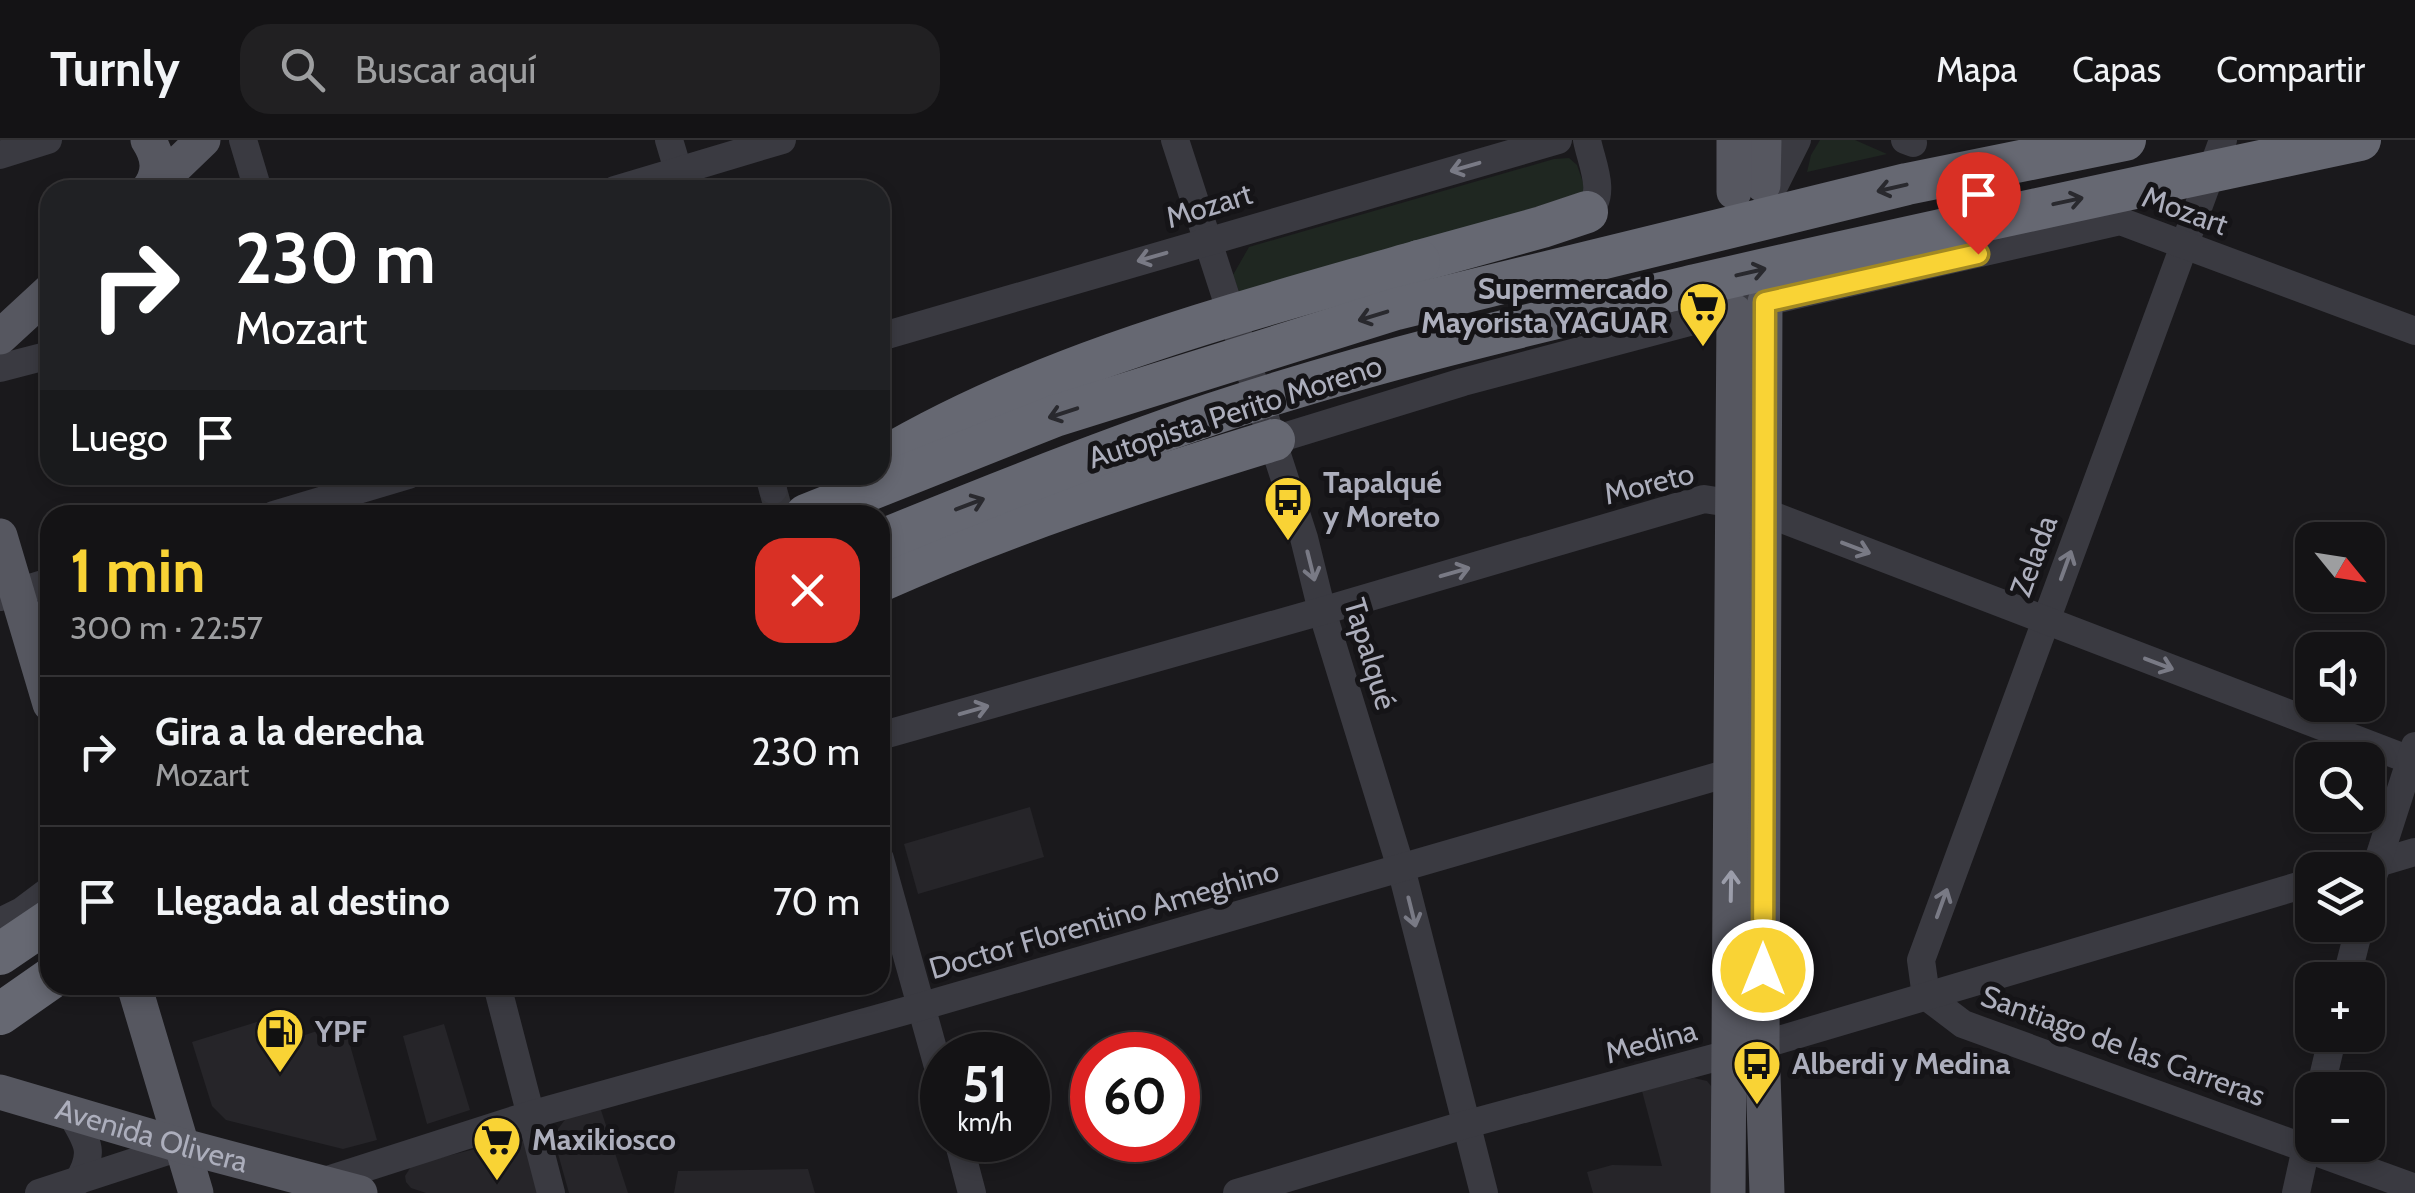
<!DOCTYPE html>
<html lang="es">
<head>
<meta charset="utf-8">
<style>
	body { margin:0; font-family:Cabin,sans-serif; background:#212022; color:#f1f3f6; height:100vh; display:flex; flex-direction:column; font-size:38px; white-space:nowrap }
	* { box-sizing:border-box; margin:0 }
	p { font-size:32px; color:#9d9ea0 }
	.icon { flex:none; width:55px; height:55px; fill:none; stroke:currentColor; stroke-width:2; stroke-linecap:round; stroke-linejoin:round }
	.map { position:relative; flex:1; overflow:hidden }
	.side { position:absolute; left:40px; top:365px; width:850px; height:490px; display:flex; flex-direction:column; background:#141315; border-radius:30px; box-shadow:0 5px 15px #0003,0 0 0 2px #333234 }
	.side>* { flex:none }
	.banner { position:absolute; left:40px; top:40px; width:850px; height:305px; border-radius:30px; box-shadow:0 5px 15px #0003,0 0 0 2px #333234; background:#202124; color:#fff; overflow:hidden }
	.needle { width:65px; rotate:120deg }
	.buttons { position:absolute; left:2295px; top:382px; display:grid; gap:20px }
	.buttons a { display:grid; place-items:center; width:90px; height:90px; border-radius:20px; background:#141315; box-shadow:0 5px 15px #0003,0 0 0 2px #333234; font-size:50px }
	.speed { position:absolute; left:920px; top:892px; display:flex; gap:20px; font-size:50px; font-weight:700; text-align:center }
	.speed>* { display:grid; place-content:center; width:130px; height:130px; border-radius:50%; background:#141315; box-shadow:0 5px 15px #0003,0 0 0 2px #333234; line-height:1 }
	.speed small { font-size:25px; font-weight:400 }
	.speed .limit { border:15px solid #d22; background:#fff; color:#111 }
	.pin { position:absolute; display:grid; place-items:center; width:85px; height:85px; color:#fff; margin:-102px -42px; border-radius:50% 50% 50% 0; rotate:-45deg; box-shadow:0 0 10px #0007 }
	.pin .icon { rotate:45deg }
	.me { position:absolute; width:110px; margin:-55px; rotate:0deg; stroke-linejoin:round; filter:drop-shadow(0 0 8px #0008) }
	.turn { display:flex; align-items:center; gap:35px; height:210px; padding:0 30px; font-size:45px }
	.turn .icon { width:130px; height:130px; stroke-width:2.5 }
	.turn b { display:block; font-size:70px; line-height:85px }
	.then { display:flex; align-items:center; height:95px; padding:0 30px; background:#0003; gap:20px; font-size:38px }
	.round { display:grid; place-items:center; flex:none; width:105px; height:105px; border-radius:30px; background:#212022 }
	.head { display:flex; align-items:center; justify-content:space-between; height:170px; padding:0 30px }
	h1 { font-size:60px; font-weight:800; line-height:75px; color:#f9d335 }
	ul { padding:0; list-style:none }
	li { display:flex; align-items:center; gap:30px; height:150px; padding:0 30px; border-top:2px solid #333234 }
	li div { flex:1 }
	li b { display:block; font-size:38px }
	li em { font-style:normal }
	header { display:flex; align-items:center; gap:60px; box-sizing:border-box; height:140px; padding:0 50px; background:#141315; border-bottom:2px solid #333234 }
	header strong { font-size:48px }
	nav { display:flex; gap:55px; margin-inline-start:auto; font-size:35px }
	.search { width:700px; height:90px; background:#212022; display:flex; align-items:center; gap:25px; box-sizing:border-box; padding:0 35px; border-radius:30px; color:#9d9ea0; font-size:38px }
	.map>svg:first-child { display:block }
	.built { fill:#262529 }
	.green { fill:#1f2721 }
	.lines { fill:none; stroke-linecap:round; stroke-linejoin:round }
	.minor-tunnel { stroke:#37373c; stroke-width:28; stroke-dasharray:28 14; stroke-linecap:butt }
	.minor { stroke:#3a3a41; stroke-width:28 }
	.major { stroke:#565760; stroke-width:35 }
	.highway { stroke:#666872; stroke-width:42 }
	.highway-bridge { stroke:#666872; stroke-width:42 }
	.oneway { stroke:#797a85 }
	.oneway2 { stroke:#29292e }
	.oneway3 { stroke:#9b9daa }
	.route-casing { stroke:#a28922; stroke-width:25 }
	.route { stroke:#f9d335; stroke-width:18 }
	.labels { text-anchor:middle; stroke-width:10; stroke-linejoin:round; paint-order:stroke }
	.street-label { font-size:30px; fill:#acaebc; stroke:#151417 }
	.poi-label { font-size:30px; font-weight:bold; fill:#acaebc; stroke:#151417; text-anchor:start }
</style>
</head>
<body>
<header>
<strong>Turnly</strong>
<div class="search"><svg class="icon" aria-label="search" viewBox="0 0 24 24"><circle cx="10" cy="10" r="6"/><path d="M15 15l6 6"/></svg>Buscar aquí</div>
<nav><a>Mapa</a><a>Capas</a><a>Compartir</a></nav>
</header>
<div class="map">
<svg width="2415" height="1053" viewBox="0 0 2415 1053">
	<rect width="100%" height="100%" fill="#1a191c"/>
	<!-- built -->
	<g class="built">
		<polygon points="1030,667 1044,717 918,754 904,704"/>
		<polygon points="289,872 293,899 320,890 322,897 346,891 377,1000 343,1009 226,980 212,966 192,902"/>
		<polygon points="444,884 470,970 427,984 403,896"/>
		<polygon points="1694,938 1707,941 1711,946 1711,1053 1593,1053 1587,1032 1612,1025 1662,1026 1642,951"/>
		<polygon points="600,967 628,1053 569,1053 555,1003 558,989 567,977"/>
		<polygon points="518,998 525,1003 539,1053 426,1053 411,1048 406,1042 405,1036 412,1025"/>
		<polygon points="808,1029 815,1053 674,1053 678,1031"/>
	</g>
	<!-- green -->
	<g class="green">
		<polygon points="1820,0 1855,0 1887,14 1807,32 1811,15"/>
		<polygon points="1569,18 1577,25 1586,51 1242,160 1233,135 1249,107 1554,19"/>
	</g>
	<g class="lines">
		<!-- minor-tunnel -->
		<polyline class="minor-tunnel" points="773,350 780,375"/>
		<!-- minor -->
		<g class="minor">
			<polyline points="243,0 258,50"/>
			<polyline points="669,0 684,50"/>
			<polyline points="1175,0 1304,398 1322,471 1401,728 1484,1053"/>
			<polyline points="1905,0 1913,3"/>
			<polyline points="2223,0 1921,820 1926,856 1963,884 2415,1048"/>
			<polyline points="0,15 48,0"/>
			<polyline points="1775,44 1797,0"/>
			<polyline points="615,50 782,0"/>
			<path d="M1587,72C1608,55 1591,22 1587,0"/>
			<polyline points="880,197 1558,0"/>
			<polyline points="0,228 50,215"/>
			<polyline points="1274,300 1463,242 1765,162 2120,81 2415,191"/>
			<polyline points="769,335 773,350"/>
			<polyline points="274,375 408,335"/>
			<polyline points="0,457 50,442"/>
			<polyline points="880,596 1322,471 1704,359 1748,366 2415,622"/>
			<polyline points="880,719 942,941"/>
			<polyline points="2364,727 2415,712"/>
			<polyline points="2368,752 2415,606"/>
			<polyline points="0,782 22,771 50,750"/>
			<polyline points="2346,840 2360,785"/>
			<polyline points="497,845 551,1053"/>
			<polyline points="2320,950 2333,895"/>
			<path d="M71,974C87,1001 96,1012 78,1041"/>
			<polyline points="958,1000 972,1053"/>
			<polyline points="321,1042 530,975 923,866 1732,632"/>
			<polyline points="39,1053 183,1006"/>
			<polyline points="1237,1053 1464,985 1762,905 2312,742"/>
			<polyline points="2296,1053 2312,981"/>
		</g>
		<!-- major -->
		<g class="major">
			<path d="M148,0C159,17 161,33 148,50"/>
			<polyline points="1763,45 1764,0"/>
			<polyline points="151,50 203,0"/>
			<polyline points="1734,52 1734,0"/>
			<polyline points="1765,162 1762,905 1767,1053"/>
			<polyline points="0,197 50,151"/>
			<polyline points="0,396 50,564"/>
			<polyline points="134,845 196,1053"/>
			<path id="s1" d="M0,952L183,1006L360,1053"/>
			<polyline points="1728,1053 1734,171"/>
		</g>
		<!-- highway -->
		<g class="highway">
			<polyline points="1419,121 1542,87 1587,72"/>
			<path d="M880,441C1008,384 1140,341 1274,300"/>
			<polyline points="0,814 50,780"/>
			<polyline points="0,874 50,839"/>
		</g>
		<!-- highway-bridge -->
		<g class="highway-bridge">
			<path d="M880,320C1045,222 1236,174 1419,121"/>
			<polyline points="806,375 1055,276 1396,169 1907,44 2125,0"/>
			<path d="M880,401C989,356 1100,312 1212,274C1370,221 1534,183 1696,145C1917,94 2138,47 2360,0"/>
		</g>
	</g>
	<!-- one-way arrows -->
	<defs><path id="oneway-shaft" d="M-6 0H5M1.5-3L5.5 0L1.5 3" fill="none" stroke-width="1.6" stroke-linecap="round" stroke-linejoin="round" transform="scale(2.5)"/></defs>
	<g class="oneway">
		<use href="#oneway-shaft" transform="translate(1465 27) rotate(164)"/>
		<use href="#oneway-shaft" transform="translate(1152 117) rotate(164)"/>
		<use href="#oneway-shaft" transform="translate(1856 408) rotate(21)"/>
		<use href="#oneway-shaft" transform="translate(2066 425) rotate(-70)"/>
		<use href="#oneway-shaft" transform="translate(1311 426) rotate(76)"/>
		<use href="#oneway-shaft" transform="translate(1455 432) rotate(-16)"/>
		<use href="#oneway-shaft" transform="translate(2159 524) rotate(21)"/>
		<use href="#oneway-shaft" transform="translate(974 570) rotate(-16)"/>
		<use href="#oneway-shaft" transform="translate(1942 763) rotate(-70)"/>
		<use href="#oneway-shaft" transform="translate(1412 772) rotate(76)"/>
	</g>
	<g class="oneway2">
		<use href="#oneway-shaft" transform="translate(1892 48) rotate(167)"/>
		<use href="#oneway-shaft" transform="translate(2068 61) rotate(-12)"/>
		<use href="#oneway-shaft" transform="translate(1751 132) rotate(-13)"/>
		<use href="#oneway-shaft" transform="translate(1373 176) rotate(163)"/>
		<use href="#oneway-shaft" transform="translate(1063 273) rotate(162)"/>
		<use href="#oneway-shaft" transform="translate(970 364) rotate(-21)"/>
	</g>
	<use class="oneway3" href="#oneway-shaft" transform="translate(1731 746) rotate(-89)"/>
	<g class="lines">
		<!-- route casing -->
		<g class="route-casing">
			<polyline id="route" points="1763,830 1765,162 1978,114"/>
		</g>
		<!-- route -->
		<use href="#route" class="route"/>
	</g>
	<!-- icons -->
	<defs>
		<g id="supermarket-pin" transform="scale(2.5)"><path d="M0 17L-7.5 6A9.5 9.5 0 1 1 7.5 6Z" fill="#f9d335" stroke="#151417"/><path d="M-6-5.5h2.5l.6 2H6L4.5 2H-2.5L-4.4-4H-6ZM-1.5 3.2a1.3 1.3 0 1 0 .1 0ZM3 3.2a1.3 1.3 0 1 0 .1 0Z" fill="#111"/></g>
		<g id="bus-pin" transform="scale(2.5)"><path d="M0 17L-7.5 6A9.5 9.5 0 1 1 7.5 6Z" fill="#f9d335" stroke="#151417"/><path d="M-5-6H5V4H4V6H2V4H-2V6H-4V4H-5ZM-3.5-4V0h7V-4ZM-3.5 1.2v1.5H-2V1.2ZM2 1.2v1.5H3.5V1.2Z" fill="#111"/></g>
		<g id="fuel-pin" transform="scale(2.5)"><path d="M0 17L-7.5 6A9.5 9.5 0 1 1 7.5 6Z" fill="#f9d335" stroke="#151417"/><path d="M-5.5-6h7V0h2V4h1.3V-2.5L3-4.5l.8-.8L6-3V5H2.5V1h-1V6h-7ZM-4.2-4.7v3.2H.2V-4.7Z" fill="#111"/></g>
	</defs>
	<g fill-rule="evenodd">
		<use href="#supermarket-pin" x="1703" y="166"/>
		<use href="#bus-pin" x="1288" y="360"/>
		<use href="#fuel-pin" x="280" y="892"/>
		<use href="#bus-pin" x="1757" y="924"/>
		<use href="#supermarket-pin" x="497" y="1000"/>
	</g>
	<g class="labels">
		<!-- street labels -->
		<g class="street-label">
			<text transform="translate(1209 66) rotate(-17)" y="10">Mozart</text>
			<text transform="translate(2185 71) rotate(20)" y="10">Mozart</text>
			<text transform="translate(1235 272) rotate(-18)" y="10">Autopista Perito Moreno</text>
			<text transform="translate(1649 344) rotate(-14)" y="10">Moreto</text>
			<text transform="translate(2034 416) rotate(-70)" y="10">Zelada</text>
			<text transform="translate(1370 514) rotate(73)" y="10">Tapalqué</text>
			<text transform="translate(1104 780) rotate(-16)" y="10">Doctor Florentino Ameghino</text>
			<text transform="translate(1651 902) rotate(-15)" y="10">Medina</text>
			<text transform="translate(2123 906) rotate(20)" y="10">Santiago de las Carreras</text>
			<text dy="10" stroke="none"><textPath href="#s1" startOffset="158">Avenida Olivera</textPath></text>
		</g>
		<!-- poi labels -->
		<g class="poi-label">
			<text x="1668" y="159" text-anchor="end">Supermercado<tspan x="1668" dy="34">Mayorista YAGUAR</tspan></text>
			<text x="1323" y="353">Tapalqué<tspan x="1323" dy="34">y Moreto</tspan></text>
			<text x="315" y="902">YPF</text>
			<text x="1792" y="934">Alberdi y Medina</text>
			<text x="532" y="1010">Maxikiosco</text>
		</g>
	</g>
</svg>
<div class="buttons">
<a><svg class="needle" viewBox="-14 -14 28 28"><path d="M0-13l5 13h-10z" fill="#e53935"/><path d="M0 13l5-13h-10z" fill="#9d9ea0"/></svg></a>
<a><svg class="icon" aria-label="sound" viewBox="0 0 24 24"><path d="M4 9h4l5-4v14l-5-4H4zM17 9q2 3 0 6"/></svg></a>
<a><svg class="icon" aria-label="search" viewBox="0 0 24 24"><circle cx="10" cy="10" r="6"/><path d="M15 15l6 6"/></svg></a>
<a><svg class="icon" aria-label="layers" viewBox="0 0 24 24"><path d="M12 4l9 5-9 5-9-5zM3 14l9 5 9-5"/></svg></a>
<a>+</a>
<a>−</a>
</div>
<div class="speed"><div>51<small>km/h</small></div><div class="limit">60</div></div>
<div class="pin" style="left:1978px;top:114px;background:#d93025"><svg class="icon" aria-label="arrive" viewBox="0 0 24 24"><path d="M6 21V4h12l-3 4 3 4H6"/></svg></div>
<svg class="me" style="left:1763px;top:830px" viewBox="-20 -20 40 40"><circle r="17" fill="#f9d335" stroke="#fff" stroke-width="3"/><path d="M0-11L8 9 0 5-8 9z" fill="#fff"/></svg>
<div class="banner">
<div class="turn"><svg class="icon" aria-label="right" viewBox="0 0 24 24"><path d="M7 20v-9h11M14 6l5 5-5 5"/></svg><div><b>230 m</b>Mozart</div></div>
<div class="then">Luego<svg class="icon" aria-label="arrive" viewBox="0 0 24 24"><path d="M6 21V4h12l-3 4 3 4H6"/></svg></div>
</div>
<section class="side">
<div class="head"><div><h1>1 min</h1><p>300 m · 22:57</p></div><a class="round" style="background:#d93025;color:#fff"><svg class="icon" aria-label="close" viewBox="0 0 24 24"><path d="M6 6l12 12M18 6L6 18"/></svg></a></div>
<ul>
<li><svg class="icon" aria-label="right" viewBox="0 0 24 24"><path d="M7 20v-9h11M14 6l5 5-5 5"/></svg><div><b>Gira a la derecha</b><p>Mozart</p></div><em>230 m</em></li>
<li><svg class="icon" aria-label="arrive" viewBox="0 0 24 24"><path d="M6 21V4h12l-3 4 3 4H6"/></svg><div><b>Llegada al destino</b></div><em>70 m</em></li>
</ul>
</section>
</div>
</body>
</html>
